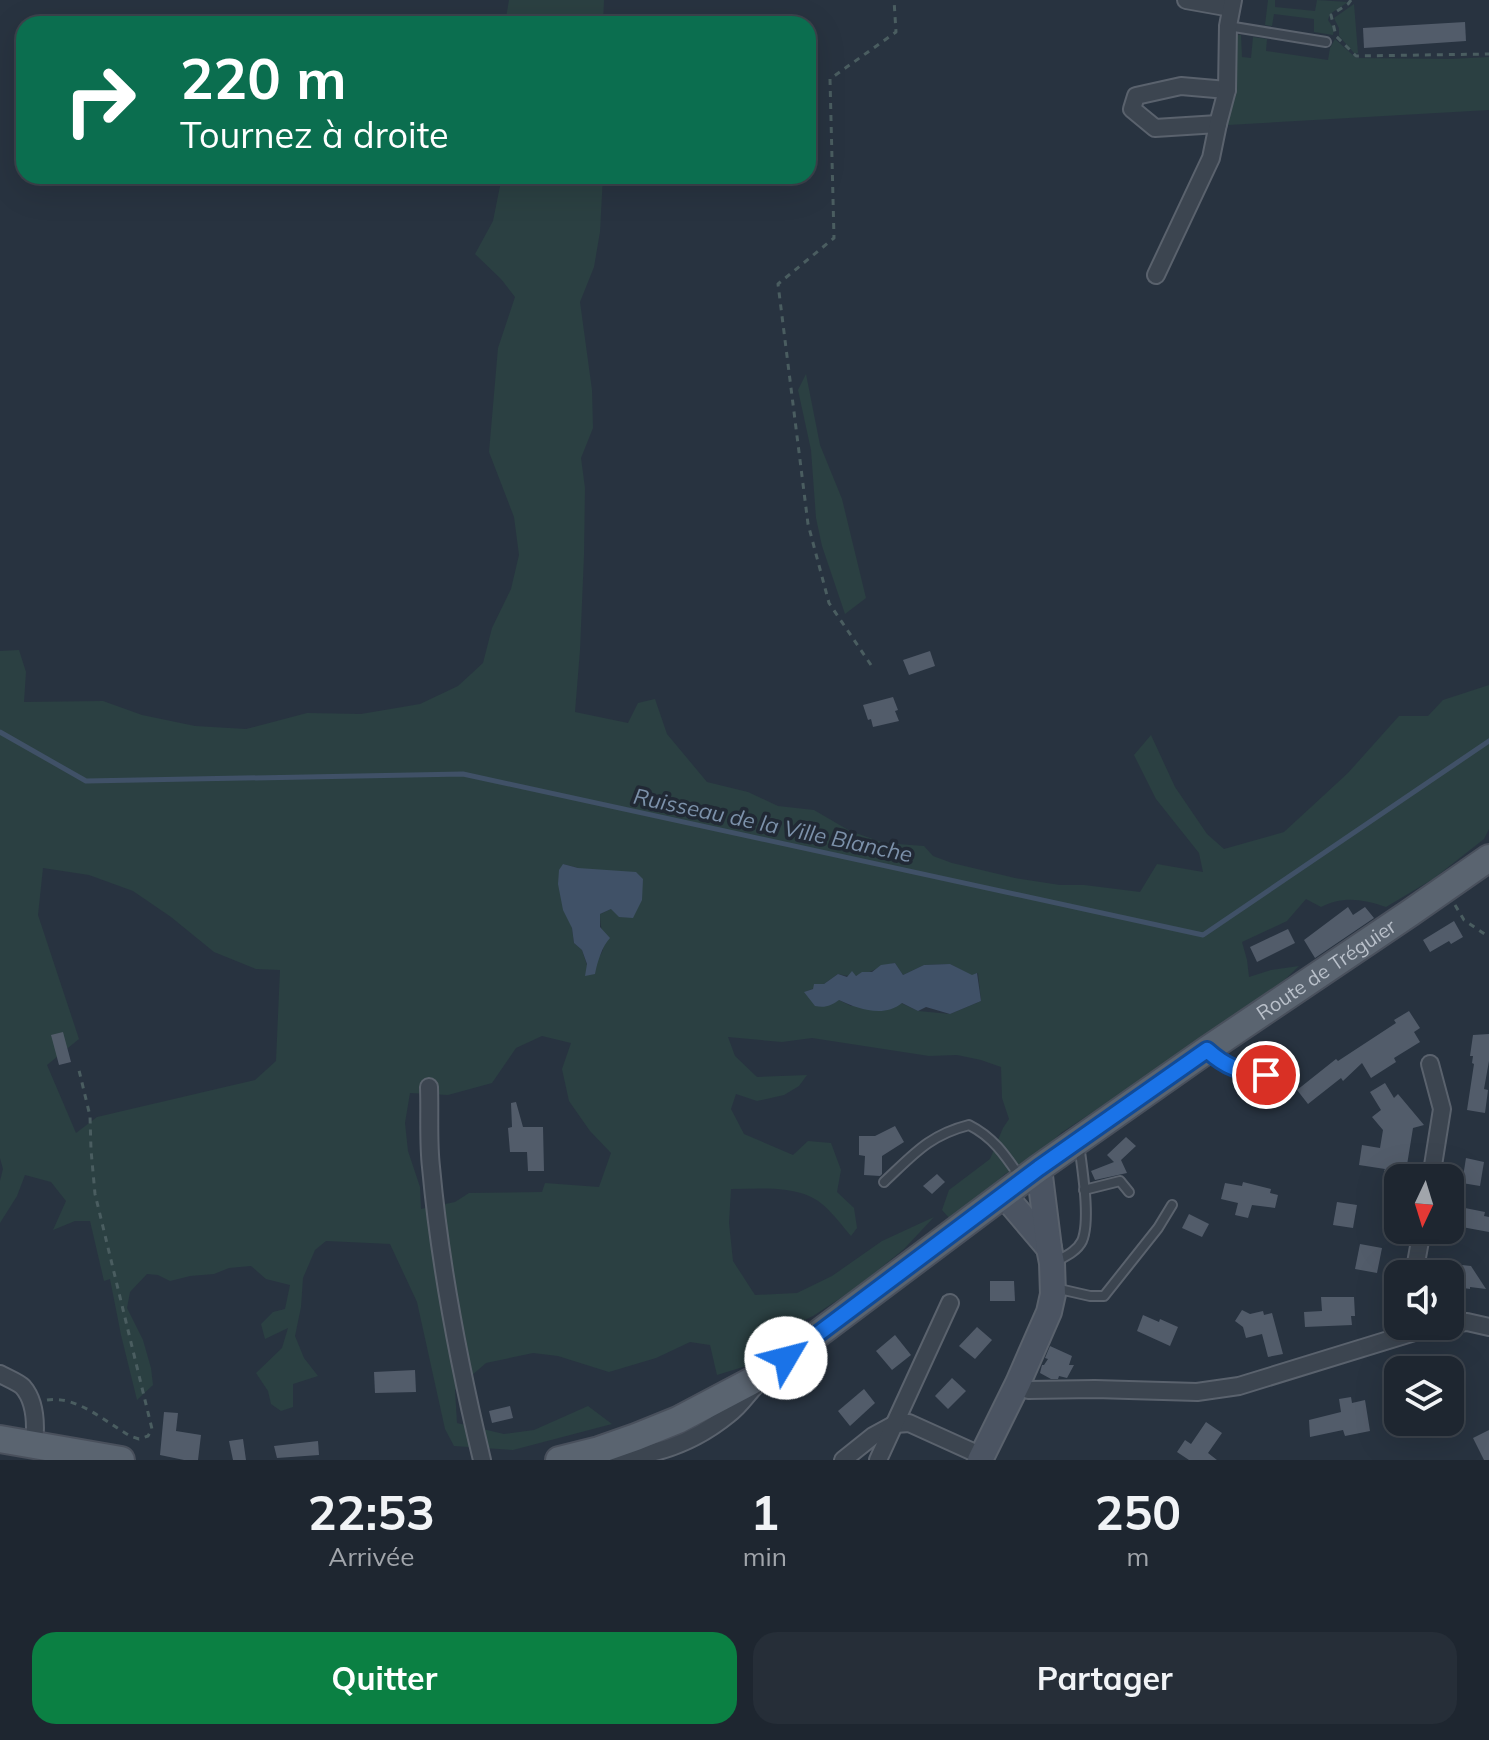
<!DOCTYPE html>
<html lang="fr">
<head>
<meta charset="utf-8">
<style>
	body { margin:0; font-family:Mulish,sans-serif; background:#262e38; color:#f1f3f6; height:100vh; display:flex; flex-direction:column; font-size:30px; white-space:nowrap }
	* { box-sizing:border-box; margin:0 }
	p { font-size:26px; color:#a1a5ab }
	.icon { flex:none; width:44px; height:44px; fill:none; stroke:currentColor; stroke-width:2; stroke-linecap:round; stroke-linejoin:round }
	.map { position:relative; height:1460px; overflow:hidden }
	.side { display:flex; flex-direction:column; background:#1e2630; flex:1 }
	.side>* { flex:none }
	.banner { position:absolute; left:16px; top:16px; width:800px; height:168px; border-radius:24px; box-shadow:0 8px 32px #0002,0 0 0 2px #3c434c; background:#0b6e4f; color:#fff; overflow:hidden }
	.needle { width:52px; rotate:184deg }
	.fabs { position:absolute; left:1384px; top:1164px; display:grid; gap:16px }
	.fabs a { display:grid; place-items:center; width:80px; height:80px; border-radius:16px; background:#1e2630; box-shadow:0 8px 32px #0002,0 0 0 2px #3c434c; font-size:40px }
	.pin { position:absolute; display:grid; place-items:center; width:68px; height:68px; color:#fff; margin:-34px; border:4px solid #fff; border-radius:50%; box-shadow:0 2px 8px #0007 }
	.me { position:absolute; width:88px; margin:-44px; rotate:53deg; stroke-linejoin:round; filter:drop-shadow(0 0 6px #0008) }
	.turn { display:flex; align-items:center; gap:28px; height:168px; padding:0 32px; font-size:36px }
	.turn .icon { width:104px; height:104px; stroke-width:2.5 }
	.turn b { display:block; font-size:56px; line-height:68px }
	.eta { display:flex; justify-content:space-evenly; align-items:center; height:136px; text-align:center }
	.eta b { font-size:48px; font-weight:700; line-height:56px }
	.cta { display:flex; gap:16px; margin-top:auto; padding:16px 32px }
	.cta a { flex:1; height:92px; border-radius:24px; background:#0b8043; color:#fff; font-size:32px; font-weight:700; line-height:92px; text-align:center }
	.cta a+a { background:#262e38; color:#f1f3f6 }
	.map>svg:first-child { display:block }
	.green { fill:#2b4042; fill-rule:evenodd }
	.water { fill:#405167 }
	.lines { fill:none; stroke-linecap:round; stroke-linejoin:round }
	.stream { stroke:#405167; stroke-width:5 }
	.building { fill:#525c6a }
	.lane-casing { stroke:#5a626d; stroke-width:12 }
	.street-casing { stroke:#5a626d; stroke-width:20 }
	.secondary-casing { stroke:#5a626d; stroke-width:28 }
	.primary-casing { stroke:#49505c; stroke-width:30 }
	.path { stroke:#4a5d60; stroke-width:3; stroke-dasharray:6 6; stroke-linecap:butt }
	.lane { stroke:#3c4550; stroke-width:8 }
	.street { stroke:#3c4550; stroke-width:16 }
	.secondary { stroke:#4b5462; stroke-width:24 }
	.primary { stroke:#5a6470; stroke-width:26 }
	.route-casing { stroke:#114b97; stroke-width:20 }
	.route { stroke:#1a73e8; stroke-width:14 }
	.labels { text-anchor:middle; stroke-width:7; stroke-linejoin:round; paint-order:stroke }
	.street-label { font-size:20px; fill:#b9c0ca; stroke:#212935 }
	.water-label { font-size:22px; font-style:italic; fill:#7c91aa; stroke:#212935 }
</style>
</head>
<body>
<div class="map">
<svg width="1489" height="1460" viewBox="0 0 1489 1460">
	<rect width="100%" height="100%" fill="#283340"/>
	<!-- green -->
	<g class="green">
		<polygon points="509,0 604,0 603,24 505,24"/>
		<polygon points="1268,0 1275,0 1275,7 1315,11 1317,0 1348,2 1330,14 1328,20 1334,29 1333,35 1314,32 1314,19 1274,14 1272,26 1265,25"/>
		<polygon points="1354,4 1358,53 1355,54 1339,36 1339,28 1334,18"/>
		<polygon points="1237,35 1241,35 1242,57 1251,58 1253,37 1267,39 1266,51 1328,60 1330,48 1335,39 1356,58 1451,59 1489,57 1489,110 1228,125 1227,117 1235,88"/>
		<path d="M502,176H603L600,232L594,267L580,302L592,390L593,428L581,458L585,488L584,555L580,650L575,712L628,723L638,703L655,699L667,734L707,782L748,792L778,806L814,810L850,831L884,843L924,846L933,856L952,863L1015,878L1060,885H1084L1140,892L1157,864L1203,872L1199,853L1156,799L1134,755L1151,735L1175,787L1207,834L1224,849L1284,832L1348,773L1399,716H1428L1443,700L1489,685V829L1484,839L1433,879L1386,907C1363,899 1342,896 1321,907L1306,899L1287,921L1242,942L1247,960L1249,977L1271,970L1299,966L1270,994L1210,1035L1061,1133L1037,1156L1005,1174L993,1185L950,1219L942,1210L949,1190L990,1159L1003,1128L1009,1119L1002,1098L1001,1067L981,1060L957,1055L929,1056L812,1038L782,1042L728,1037L735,1056L757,1077L807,1075L799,1086L784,1095L757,1101L736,1094L731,1109L744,1134L793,1155L808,1141L831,1143L841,1170L837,1192L854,1208L857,1228L851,1236C839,1222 826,1203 809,1196C785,1186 757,1189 731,1189L729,1223L733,1261L755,1295L797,1293L832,1276L882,1241L934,1217L904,1249L856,1288L813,1316L773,1335L759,1362L717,1375L710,1345L690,1342L656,1358L609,1372L558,1356L533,1353L486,1363L455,1390L457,1423L504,1434L534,1430L588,1406L612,1424L513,1450L454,1446L445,1429L417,1302L390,1244L326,1241L315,1250L303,1278L301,1307L295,1336L304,1358L318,1376L293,1384V1407L281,1411L271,1404L268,1391L256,1373L282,1348L288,1328L265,1339L261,1324L273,1312L285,1309L290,1285L266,1279L251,1266L229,1268L214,1274L190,1276L170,1281L158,1275L147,1274L130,1292L127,1308L143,1340L151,1368L153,1385L137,1400L121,1335L110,1279L104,1281L90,1221H75L53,1230L66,1201L51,1182L25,1175L17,1196L0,1223V1181L3,1169L0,1158V651L19,650L26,672L24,702L103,701L142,715L195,726L246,729L307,713L361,714L420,704L458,686L483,663L492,628L511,589L519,555L514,517L489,452L498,348L515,297L501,279L475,254L493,221ZM563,864L578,868L611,909L600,914C600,938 614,952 587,965L582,950L574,943ZM43,868L89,875L133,891L171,917L214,952L256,969L280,970L276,1061L255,1080L97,1117L76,1133L47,1065L79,1039L38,915ZM895,963L903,975L924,965L950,964L972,976L978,973L981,1001L950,1014L918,1011L901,1003L851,1006L839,1000L805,992L824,984L838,974C864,981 872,967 895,963ZM542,1036L571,1043L562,1069L569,1101L590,1131L611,1153L599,1187L545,1183L542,1192L469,1193L455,1202L421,1209L420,1187L408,1151L405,1123L410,1093L448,1095L492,1083L516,1048Z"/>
		<polygon points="806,374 820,445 842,499 866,598 845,614 822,546 816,518 811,450 798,390"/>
	</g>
	<!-- water -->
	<g class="water">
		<path d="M563,864L578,868L636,872L643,879L642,900L633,918L619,917L611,909L600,914V927L610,938C602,946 597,963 595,974L585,976L587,964L582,950L574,943L572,928L563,910L558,884L559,870Z"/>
		<path d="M895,963L903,975L924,965L950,964L972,975L977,973L981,1001L950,1014L926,1007L918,1011L902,1003C884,1018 858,1009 839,1000C831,1006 825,1008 815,1006L804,992L813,989L814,984H824L838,974L847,977L852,971L856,976L862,972H872L881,965Z"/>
	</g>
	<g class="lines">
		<!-- stream -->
		<polyline class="stream" points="0,732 86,781 463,774 1203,935 1489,741"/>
	</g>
	<!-- building -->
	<g class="building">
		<polygon points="1465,22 1466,41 1364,48 1363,28"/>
		<polygon points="930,651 935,666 909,675 903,660"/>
		<polygon points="893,697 898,710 895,711 899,721 873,727 871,719 868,720 863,705"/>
		<polygon points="1348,907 1353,915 1365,907 1374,918 1315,958 1304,940"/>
		<polygon points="1454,921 1463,937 1451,944 1449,941 1430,952 1423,940"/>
		<polygon points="1288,929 1295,943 1257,962 1250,947"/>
		<polygon points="1409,1011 1420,1028 1414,1032 1420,1042 1394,1058 1396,1062 1371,1078 1362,1063 1343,1081 1341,1078 1308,1104 1297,1090 1336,1059 1338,1061 1396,1023 1394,1020"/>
		<polygon points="63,1032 71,1062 59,1065 51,1035"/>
		<polygon points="1489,1034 1489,1061 1484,1089 1488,1090 1485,1113 1467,1110 1474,1064 1472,1063 1473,1056 1470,1056 1473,1035"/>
		<polygon points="1385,1083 1394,1098 1398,1094 1424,1125 1413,1128 1407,1165 1403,1165 1402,1174 1384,1171 1385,1169 1359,1165 1362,1145 1380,1148 1383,1130 1372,1117 1381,1110 1370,1092"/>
		<polygon points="516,1102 523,1127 543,1127 544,1171 528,1171 527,1152 510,1152 508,1128 512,1127 511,1103"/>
		<polygon points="895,1126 904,1142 882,1156 882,1174 880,1176 864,1175 865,1156 859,1155 859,1136 875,1136"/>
		<polygon points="1126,1137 1136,1146 1121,1160 1127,1173 1095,1180 1091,1171 1114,1162 1107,1155"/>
		<polygon points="1466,1158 1484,1162 1480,1186 1462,1183"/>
		<polygon points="937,1174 945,1182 932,1194 923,1186"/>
		<polygon points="1243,1182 1271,1189 1270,1193 1278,1195 1275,1208 1252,1205 1248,1218 1235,1215 1238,1203 1221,1199 1225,1183 1242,1186"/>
		<polygon points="1337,1202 1357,1205 1353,1228 1333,1225"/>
		<polygon points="1465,1208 1485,1212 1484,1216 1489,1217 1489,1232 1451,1225 1453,1212 1464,1214"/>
		<polygon points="1189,1214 1209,1224 1202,1237 1182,1228"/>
		<polygon points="1360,1244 1382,1248 1377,1273 1355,1269"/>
		<polygon points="1462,1265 1471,1266 1486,1289 1470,1287 1470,1289 1450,1286 1450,1266 1459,1267"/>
		<polygon points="990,1281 1014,1281 1015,1301 990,1301"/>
		<polygon points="1321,1297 1354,1297 1355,1316 1351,1316 1352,1325 1305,1327 1304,1312 1322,1311"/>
		<polygon points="1242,1310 1250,1314 1263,1311 1264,1315 1272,1313 1283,1354 1268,1357 1262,1334 1246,1338 1243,1327 1235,1321"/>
		<polygon points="1143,1315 1159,1322 1160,1319 1178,1327 1170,1346 1137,1331"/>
		<polygon points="977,1327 992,1340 975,1359 959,1346"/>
		<polygon points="895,1335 911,1355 892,1370 876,1351"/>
		<polygon points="1050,1346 1072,1356 1069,1365 1074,1365 1067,1378 1059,1376 1058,1379 1051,1379 1040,1373 1042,1365 1044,1365 1048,1359 1045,1358"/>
		<polygon points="415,1370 416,1392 375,1393 374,1372"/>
		<polygon points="952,1378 966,1391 948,1409 935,1396"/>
		<polygon points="864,1389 875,1403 850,1426 838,1411"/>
		<polygon points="1351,1397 1352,1403 1365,1400 1370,1431 1345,1436 1343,1430 1310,1437 1309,1420 1341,1412 1339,1399"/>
		<polygon points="510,1406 513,1418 492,1423 489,1411"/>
		<polygon points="164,1412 178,1413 176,1431 201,1435 198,1460 184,1460 160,1455"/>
		<polygon points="1206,1422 1222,1433 1208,1453 1217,1460 1189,1460 1177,1452 1185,1440 1191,1444"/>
		<polygon points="1489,1430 1489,1460 1484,1460 1473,1438"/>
		<polygon points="243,1439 246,1460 233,1460 229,1441"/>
		<polygon points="318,1441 319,1455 277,1458 274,1446"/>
	</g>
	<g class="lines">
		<!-- lane casing -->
		<g class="lane-casing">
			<g id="lane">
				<polyline points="1228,26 1326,42"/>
				<path d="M1210,1053C1233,1073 1254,1074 1283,1078"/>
				<path d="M884,1182C913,1155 929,1135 969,1125C993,1137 1005,1155 1020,1177"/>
				<polyline points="1084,1190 1120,1181 1129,1192"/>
				<path d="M1057,1261C1066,1256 1077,1251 1082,1241C1091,1220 1082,1168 1079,1144"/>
				<polyline points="1055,1288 1090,1296 1104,1296 1158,1228 1172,1205"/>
			</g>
		</g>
		<!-- street casing -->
		<g class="street-casing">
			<g id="street">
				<polyline points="1186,0 1231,8"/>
				<polyline points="1218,124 1155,128 1132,109 1136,96 1181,86 1227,90"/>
				<polyline points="1156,275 1211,158 1218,124 1227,90 1228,26 1233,0"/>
				<polyline points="1430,1064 1442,1109 1431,1178"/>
				<path d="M429,1087C430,1113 428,1141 431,1167C440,1266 459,1364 482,1460"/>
				<polyline points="1417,1274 1416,1263 1422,1230"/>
				<polyline points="1450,1324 1467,1322 1489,1327"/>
				<path d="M0,1374C7,1378 18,1382 23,1387C36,1402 36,1426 34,1444"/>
				<polyline points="1018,1383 1028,1390 1095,1389 1197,1392 1239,1386 1434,1326"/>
				<path d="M594,1458C644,1460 690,1446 729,1414C739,1407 747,1395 755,1386"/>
				<polyline points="843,1460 873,1436 895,1424 909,1423 982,1456"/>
				<polyline points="878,1460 950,1303"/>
			</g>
		</g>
		<!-- secondary casing -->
		<g class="secondary-casing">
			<g id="secondary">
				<polyline points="1004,1195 1049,1248"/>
				<polyline points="980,1460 1018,1383 1049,1312 1053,1294 1052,1263 1049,1248 1039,1168"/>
			</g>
		</g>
		<!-- primary casing -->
		<g class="primary-casing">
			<g id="primary">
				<polyline points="0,1439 121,1460"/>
				<path id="s1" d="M559,1460L599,1450L636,1437L678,1420L763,1375L1039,1168L1207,1050L1410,913L1489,858"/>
			</g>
		</g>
		<!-- path -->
		<g class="path">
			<polyline points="1351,0 1348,4 1331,15 1336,36 1356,56 1489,54"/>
			<polyline points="871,665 829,603 808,524 778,284 834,238 830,79 896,32 894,0"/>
			<polyline points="1455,905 1464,920 1489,937"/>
			<path d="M47,1400C76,1395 106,1422 130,1436L139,1439L148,1436L152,1429L95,1194L91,1150L90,1116L78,1066"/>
		</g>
		<!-- lane -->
		<use href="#lane" class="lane"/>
		<!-- street -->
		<use href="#street" class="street"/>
		<!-- secondary -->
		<use href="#secondary" class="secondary"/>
		<!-- primary -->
		<use href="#primary" class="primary"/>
	</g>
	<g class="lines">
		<!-- route casing -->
		<g class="route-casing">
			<path id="route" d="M786,1358L1039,1168L1207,1050C1227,1068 1239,1071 1266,1075"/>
		</g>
		<!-- route -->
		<use href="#route" class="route"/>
	</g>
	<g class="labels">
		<!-- street labels -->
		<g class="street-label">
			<text dy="7" stroke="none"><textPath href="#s1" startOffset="916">Route de Tréguier</textPath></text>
		</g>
		<!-- water labels -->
		<g class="water-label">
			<text transform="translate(773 825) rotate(12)" y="8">Ruisseau de la Ville Blanche</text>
		</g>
	</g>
</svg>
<div class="fabs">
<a><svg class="needle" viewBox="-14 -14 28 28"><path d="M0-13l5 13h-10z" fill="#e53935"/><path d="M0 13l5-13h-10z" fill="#a1a5ab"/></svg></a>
<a><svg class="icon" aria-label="sound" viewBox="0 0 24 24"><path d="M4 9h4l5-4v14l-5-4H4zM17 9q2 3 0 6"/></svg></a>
<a><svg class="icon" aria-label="layers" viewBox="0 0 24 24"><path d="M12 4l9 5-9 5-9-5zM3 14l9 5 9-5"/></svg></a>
</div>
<div class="pin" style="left:1266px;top:1075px;background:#d93025"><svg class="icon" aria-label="arrive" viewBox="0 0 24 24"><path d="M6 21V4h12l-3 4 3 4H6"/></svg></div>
<svg class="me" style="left:786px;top:1358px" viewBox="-20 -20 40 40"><circle r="19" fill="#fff"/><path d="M0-13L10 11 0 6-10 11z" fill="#1a73e8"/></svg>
<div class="banner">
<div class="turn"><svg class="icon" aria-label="right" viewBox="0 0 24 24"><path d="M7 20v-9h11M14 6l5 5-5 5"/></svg><div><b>220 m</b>Tournez à droite</div></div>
</div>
</div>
<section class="side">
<div class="eta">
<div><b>22:53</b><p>Arrivée</p></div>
<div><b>1</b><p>min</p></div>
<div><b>250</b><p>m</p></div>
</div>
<div class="cta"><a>Quitter</a><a>Partager</a></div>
</section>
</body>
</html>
